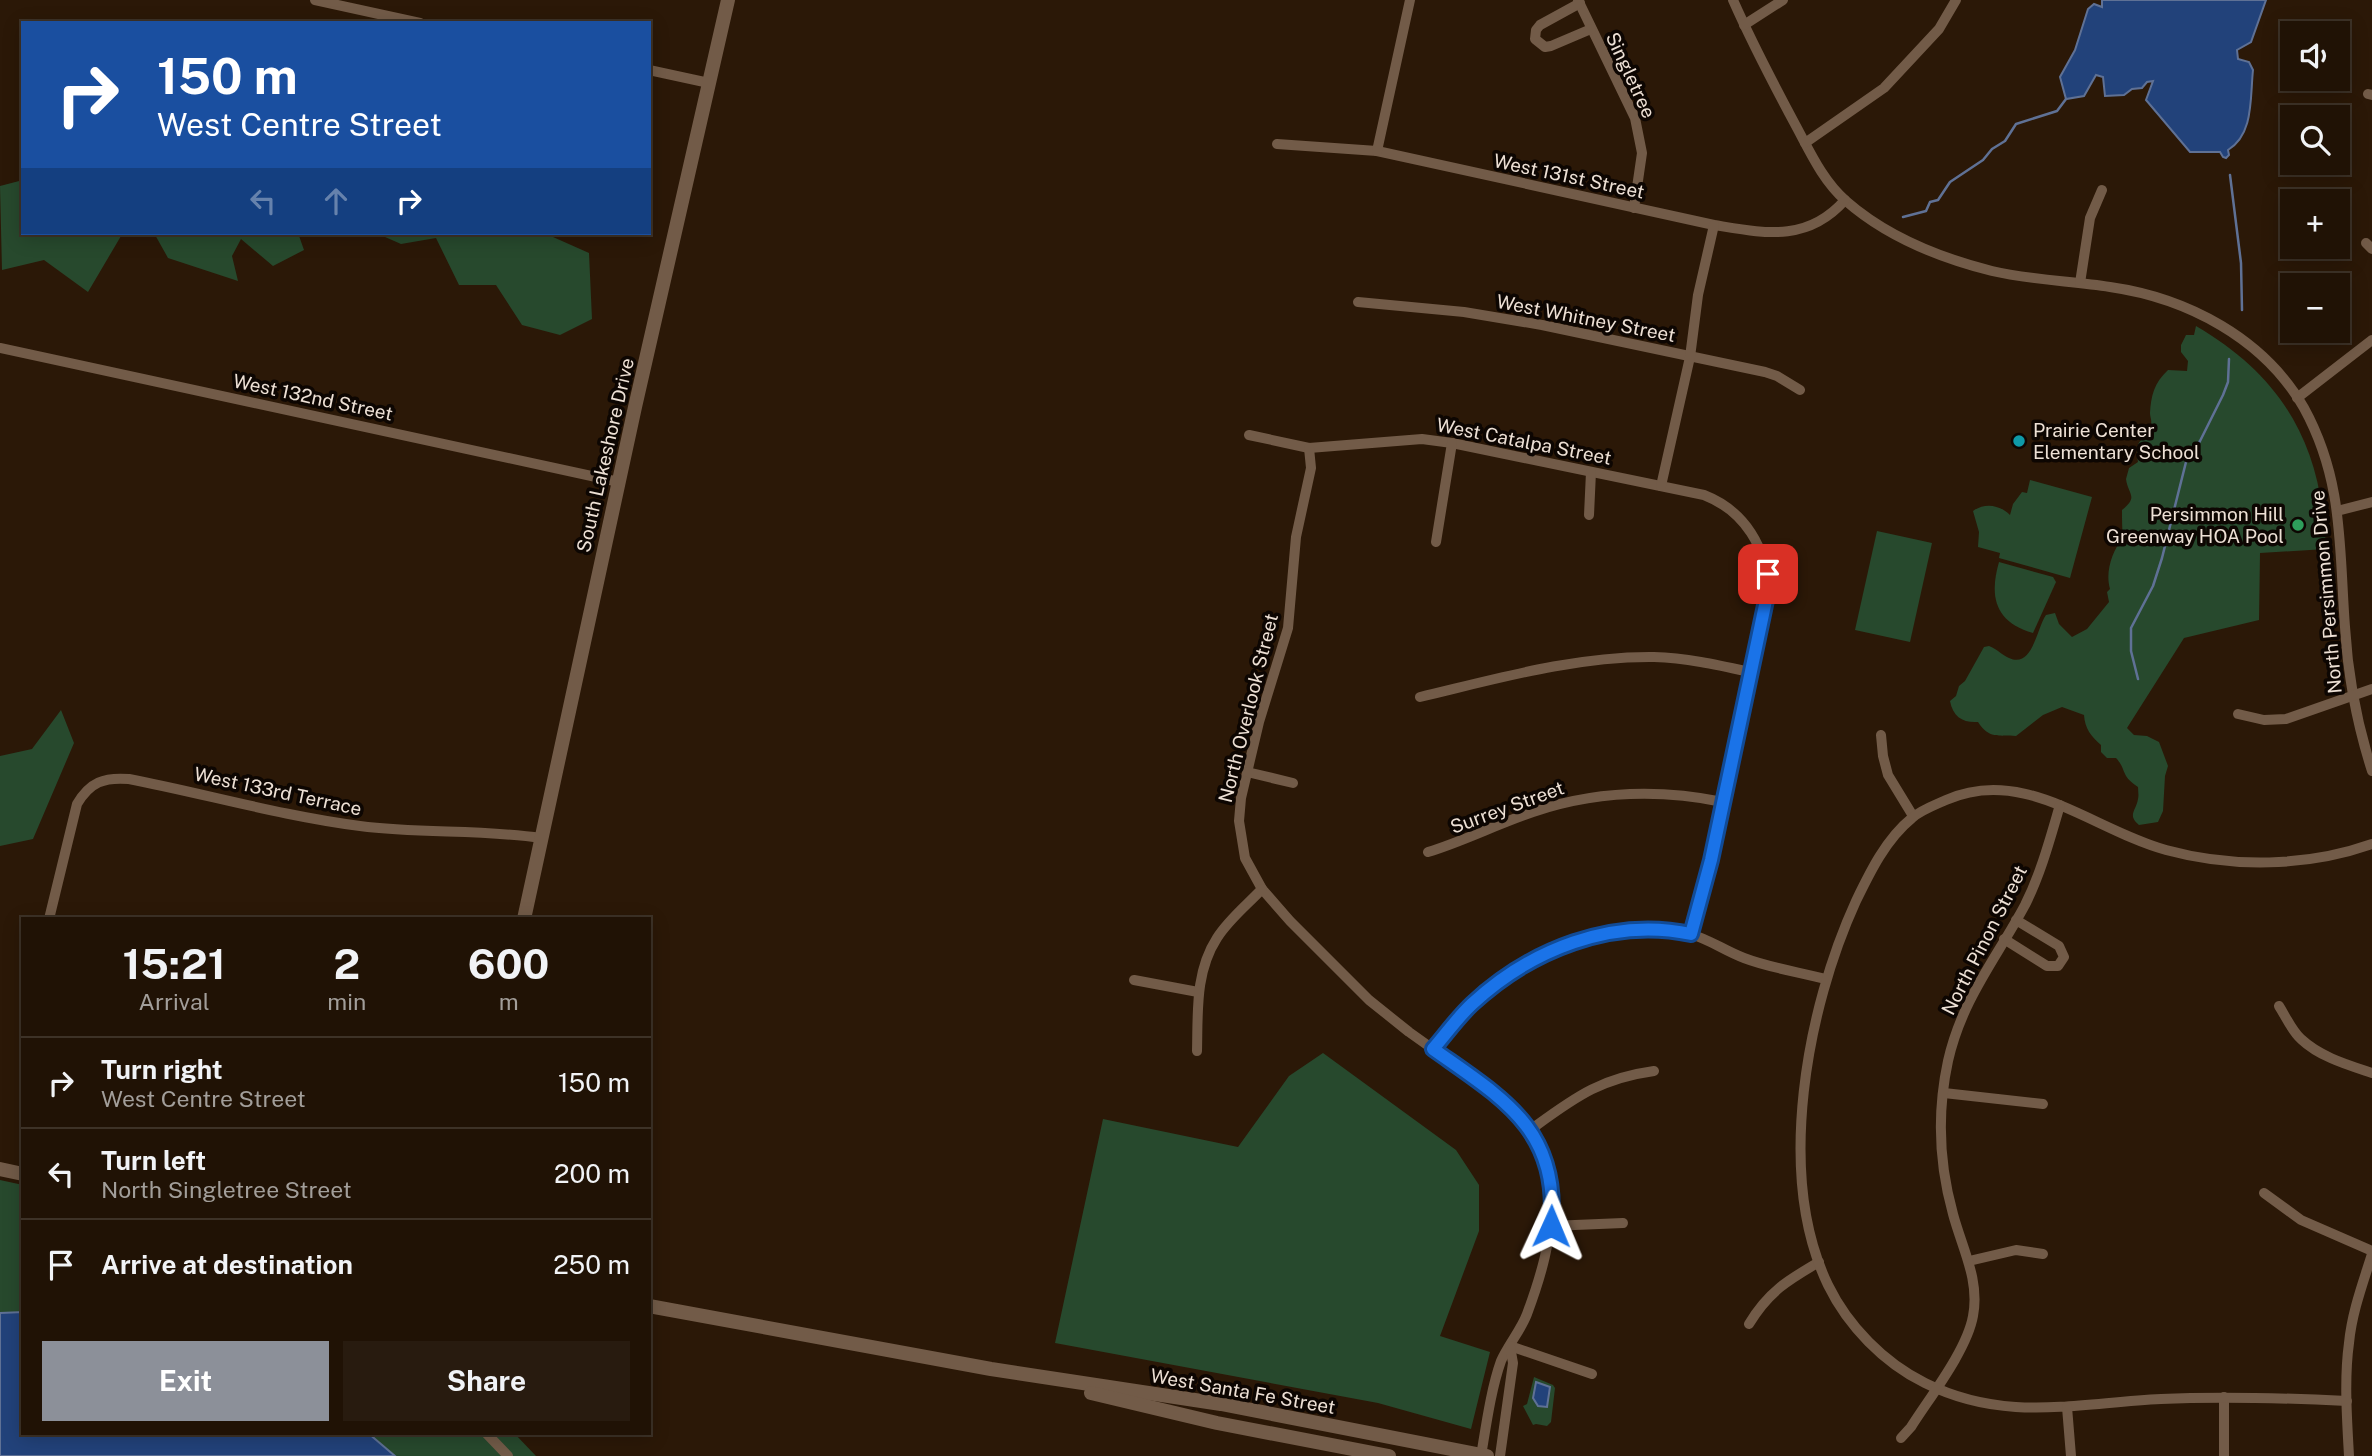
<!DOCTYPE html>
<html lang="en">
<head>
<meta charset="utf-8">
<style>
	body { margin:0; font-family:"Public Sans",sans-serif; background:#281b0f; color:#f1f3f6; height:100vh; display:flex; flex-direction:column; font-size:26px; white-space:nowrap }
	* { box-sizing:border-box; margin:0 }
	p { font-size:23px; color:#a29e9a }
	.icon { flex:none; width:38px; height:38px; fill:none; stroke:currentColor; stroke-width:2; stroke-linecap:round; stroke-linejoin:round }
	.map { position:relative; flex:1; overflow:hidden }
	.side { position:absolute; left:21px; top:917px; width:630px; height:518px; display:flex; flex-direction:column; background:#201205; border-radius:0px; box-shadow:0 4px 18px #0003,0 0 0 2px #3d3227 }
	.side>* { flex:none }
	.top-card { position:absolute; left:21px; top:21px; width:630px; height:214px; border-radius:0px; box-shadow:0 4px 18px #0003,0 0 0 2px #3d3227; background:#1a4fa0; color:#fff; overflow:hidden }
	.tools { position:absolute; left:2280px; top:21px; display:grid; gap:14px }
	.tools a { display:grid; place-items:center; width:70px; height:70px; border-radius:0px; background:#201205; box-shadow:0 4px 18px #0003,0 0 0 2px #3d3227; font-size:35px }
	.pin { position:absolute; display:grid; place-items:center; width:60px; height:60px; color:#fff; margin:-30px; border-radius:14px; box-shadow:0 4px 10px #0006 }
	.me { position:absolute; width:77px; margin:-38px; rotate:1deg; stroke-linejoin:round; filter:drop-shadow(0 0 5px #0008) }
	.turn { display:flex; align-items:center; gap:24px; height:147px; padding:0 21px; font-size:32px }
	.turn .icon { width:91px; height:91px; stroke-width:2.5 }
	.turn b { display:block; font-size:49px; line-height:60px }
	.lanes { display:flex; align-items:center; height:66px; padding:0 21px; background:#0003; justify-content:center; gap:35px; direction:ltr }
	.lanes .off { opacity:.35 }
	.eta { display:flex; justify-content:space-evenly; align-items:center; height:119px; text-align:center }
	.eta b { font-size:42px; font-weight:700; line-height:49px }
	.action { display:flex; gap:14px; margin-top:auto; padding:14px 21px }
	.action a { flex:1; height:80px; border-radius:0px; background:#8c9099; color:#fff; font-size:28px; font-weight:700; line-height:80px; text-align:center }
	.action a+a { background:#281b0f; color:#f1f3f6 }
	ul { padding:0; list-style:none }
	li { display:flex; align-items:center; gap:21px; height:91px; padding:0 21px; border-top:2px solid #3d3227 }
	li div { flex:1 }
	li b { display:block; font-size:26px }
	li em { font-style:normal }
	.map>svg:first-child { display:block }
	.green { fill:#27492d }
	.water { fill:#22427a; stroke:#5f7195; stroke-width:2 }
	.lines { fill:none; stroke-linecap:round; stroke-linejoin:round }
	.stream { stroke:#5f7195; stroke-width:2.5 }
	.street { stroke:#725b48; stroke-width:10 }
	.secondary { stroke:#725b48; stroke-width:14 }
	.route-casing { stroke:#114b97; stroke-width:18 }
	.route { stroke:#1a73e8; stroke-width:12 }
	.culture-dot { fill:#0f9aa8; stroke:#0d0602; stroke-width:2.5 }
	.leisure-dot { fill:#2e9e5b; stroke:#0d0602; stroke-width:2.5 }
	.labels { text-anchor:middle; stroke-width:7; stroke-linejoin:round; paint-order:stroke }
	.street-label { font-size:19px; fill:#ede0d5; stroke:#0d0602 }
	.poi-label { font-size:19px; fill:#ede0d5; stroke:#0d0602; text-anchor:start }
</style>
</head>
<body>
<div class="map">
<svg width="2372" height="1456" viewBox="0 0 2372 1456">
	<rect width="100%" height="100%" fill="#2b1807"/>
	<!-- green -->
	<g class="green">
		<polygon points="23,180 23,233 129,233 121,236 88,292 44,260 2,270 0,186"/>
		<polygon points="154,233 298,233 304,250 273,266 241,239 232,256 238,281 168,258"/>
		<polygon points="376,233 544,233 589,253 592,319 560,335 522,325 496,285 459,285 436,238 401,244"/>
		<path d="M2196,326C2285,378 2322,447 2326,549L2260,553L2259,620L2184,638L2127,728L2134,735L2147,736L2159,742L2168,766L2165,776L2163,811L2158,822L2139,825C2127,815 2136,811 2138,799C2139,795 2138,791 2138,787C2120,775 2127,770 2116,758H2107L2101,752V745C2091,736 2085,729 2084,715L2062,707L2043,715L2016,736C1998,735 1989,739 1978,722C1963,723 1953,717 1950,701L1956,696L1959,686L1965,681L1984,647L1989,646C1997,649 2002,655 2009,658C2033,669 2037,627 2046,615L2055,613L2059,624L2072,637L2087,629L2109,602L2107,592L2110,589C2105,572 2112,551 2123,538C2122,529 2122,520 2122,510C2139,496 2128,495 2126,479L2129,468L2138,462C2133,434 2148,443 2151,424C2152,420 2150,417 2150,413C2151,396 2154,383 2168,370L2187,371L2188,361L2181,352V345L2186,335H2194Z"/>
		<path d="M2030,480L2092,497L2070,578L1999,558L2000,553L1978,547L1979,532L1973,511C1985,502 2000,505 2010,515L2013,504L2022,492L2027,493Z"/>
		<polygon points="1877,531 1932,543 1910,642 1855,630"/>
		<path d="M1999,562L2053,577L2056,582L2033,633C1995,622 1989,597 1999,562Z"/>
		<polygon points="61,710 74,743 33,839 0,846 0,756 32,749"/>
		<polygon points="1323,1053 1456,1150 1479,1185 1479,1231 1440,1336 1490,1352 1471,1429 1378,1403 1055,1343 1103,1119 1238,1147 1289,1076"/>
		<polygon points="0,1180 23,1185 23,1433 514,1433 536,1456 0,1456"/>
		<polygon points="1534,1377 1553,1385 1555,1388 1551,1422 1547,1426 1536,1424 1533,1425 1523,1406 1527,1404"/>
	</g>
	<!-- water -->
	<g class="water">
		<path d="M2102,0H2266L2251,42L2237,50L2238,59L2249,62L2253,70C2250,98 2254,134 2228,150L2229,155L2226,158L2223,157L2220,152H2190L2146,100L2153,81L2147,82L2142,88L2132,89L2124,95L2105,96L2103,77L2096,75L2084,96L2066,99L2060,77L2075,50L2088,9L2094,4L2102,7Z"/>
		<polygon points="23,1312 23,1433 368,1433 395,1456 0,1456 0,1313"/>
		<polygon points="1536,1382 1550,1387 1547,1407 1538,1406 1533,1398"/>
	</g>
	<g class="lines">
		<!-- stream -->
		<g class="stream">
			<polyline points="2230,175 2241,263 2242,310"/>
			<polyline points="1903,217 1926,211 1930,202 1938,200 1950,182 1983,160 1992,149 2005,141 2016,124 2057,111 2066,99"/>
			<polyline points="2138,679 2131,651 2131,628 2153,586 2162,558 2186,462 2200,441 2223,395 2228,382 2229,359"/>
		</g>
		<!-- street -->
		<g class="street">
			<polyline points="315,0 420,23"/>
			<polyline points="1578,0 1635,118 1642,153 1634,208"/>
			<path d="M1733,0C1752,43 1774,85 1796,126C1810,152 1823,181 1846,201C1886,236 1940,258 1992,271C2030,280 2071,281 2110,287C2187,298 2264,338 2304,408C2344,481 2339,548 2345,627C2348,677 2357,724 2372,771"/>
			<polyline points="1580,3 1540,25 1536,30 1535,39 1545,47 1551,46 1591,29"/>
			<polyline points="1744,25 1783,0"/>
			<polyline points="649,70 709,83"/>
			<polyline points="2368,94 2372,95"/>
			<polyline points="1805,143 1884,88 1939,29 1956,0"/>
			<path d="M1277,144L1377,151L1714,225C1764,233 1807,243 1845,200"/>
			<polyline points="1377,151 1410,0"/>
			<polyline points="2366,243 2372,249"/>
			<polyline points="2080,283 2090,218 2102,190"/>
			<polyline points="1358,302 1464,312 1542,325 1765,372 1777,376 1800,390"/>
			<polyline points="0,348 619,482"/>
			<polyline points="2297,398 2372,340"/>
			<path d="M1249,435L1309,448L1422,439L1452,443L1704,495C1745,511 1767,548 1768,591L1711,860L1691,934"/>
			<path d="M1309,448L1311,468L1296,537L1288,628L1259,722L1241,798L1239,821L1245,858L1262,889L1290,921L1369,1000L1409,1032L1503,1099C1570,1163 1556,1236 1527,1314C1521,1330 1508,1345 1501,1361C1491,1389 1486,1426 1481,1456"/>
			<polyline points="1661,486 1690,357 1698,295 1714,225"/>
			<polyline points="2337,511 2372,502"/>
			<polyline points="1589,515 1591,472"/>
			<polyline points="1436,542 1452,443"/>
			<path d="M1420,697C1496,679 1575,656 1654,657C1687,658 1718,665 1750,672"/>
			<polyline points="2238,714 2264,720 2286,719 2372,689"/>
			<polyline points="1881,735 1883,756 1888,775 1913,816"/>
			<polyline points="1247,772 1293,783"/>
			<path d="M1428,852C1464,841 1497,824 1533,812C1595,791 1659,789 1723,802"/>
			<path d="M49,919L77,804C90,782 104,777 129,779C206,794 282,816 360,826C420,834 481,829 541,838"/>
			<polyline points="2004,939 2047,966 2058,966 2064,957 2059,946 2016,920"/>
			<polyline points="1134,980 1198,992"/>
			<path d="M2279,1006C2286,1017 2292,1031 2301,1039C2320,1057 2348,1065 2372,1073"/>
			<path d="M1433,1049C1445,1034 1457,1018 1471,1004C1524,954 1617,912 1690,934C1709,939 1725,951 1744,958C1770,968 1799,972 1826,979"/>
			<path d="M1197,1051C1198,1012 1195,972 1217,938C1229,919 1247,905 1262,889"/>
			<polyline points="1944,1093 2043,1104"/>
			<path d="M1531,1132L1537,1125C1578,1095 1603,1078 1654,1071"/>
			<polyline points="2264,1193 2301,1220 2372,1251"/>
			<polyline points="1551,1226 1623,1223"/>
			<polyline points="1969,1261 2016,1250 2043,1254"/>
			<path d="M1749,1324C1768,1292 1788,1280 1819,1262"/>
			<polyline points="1510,1346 1592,1374"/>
			<polyline points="2224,1397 2224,1456"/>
			<path d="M2347,1401C2285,1398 2223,1396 2161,1399C2076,1403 2005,1423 1925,1383C1884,1363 1848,1326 1828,1285C1775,1175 1807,1008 1856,901C1870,872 1886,839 1912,818C1921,810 1935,805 1946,800C2024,765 2093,830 2166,850C2232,868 2307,867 2372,844"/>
			<polyline points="2067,1407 2071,1456"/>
			<polyline points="486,1433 508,1456"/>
			<path d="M1901,1438L1911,1427C1930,1397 1967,1350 1973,1316C1980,1280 1962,1248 1953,1214C1939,1164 1937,1112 1948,1061C1962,999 1996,959 2025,905C2041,873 2050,839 2060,805"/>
			<polyline points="1500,1456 1513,1363 1510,1346"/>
			<path d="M2349,1456C2347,1419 2344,1379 2349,1343C2352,1312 2363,1283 2372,1254"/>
		</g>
		<!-- secondary -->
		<g class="secondary">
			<polyline points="524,919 635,407 728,0"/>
			<polyline points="0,1169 23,1174"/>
			<polyline points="649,1306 991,1369 1221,1404 1487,1456"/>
			<polyline points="1091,1393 1217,1423 1389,1456"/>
		</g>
	</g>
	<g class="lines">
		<!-- route casing -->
		<g class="route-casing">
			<path id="route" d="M1551,1226C1560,1129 1502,1098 1433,1049C1446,1034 1458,1017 1472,1004C1530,950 1612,917 1691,934L1711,860L1768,591V574"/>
		</g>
		<!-- route -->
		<use href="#route" class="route"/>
	</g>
	<!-- markers -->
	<circle class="culture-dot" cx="2019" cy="441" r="7"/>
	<circle class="leisure-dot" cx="2298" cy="525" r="7"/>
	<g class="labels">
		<!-- street labels -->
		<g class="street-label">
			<text transform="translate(1631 75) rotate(65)" y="7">Singletree</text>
			<text transform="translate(1569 176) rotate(12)" y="7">West 131st Street</text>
			<text transform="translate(1586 318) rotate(11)" y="7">West Whitney Street</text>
			<text transform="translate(313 397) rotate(12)" y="7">West 132nd Street</text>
			<text transform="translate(1524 441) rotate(11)" y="7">West Catalpa Street</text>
			<text transform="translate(605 455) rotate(-77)" y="7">South Lakeshore Drive</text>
			<text transform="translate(2326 592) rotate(-95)" y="7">North Persimmon Drive</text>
			<text transform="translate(1248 708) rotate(-76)" y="7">North Overlook Street</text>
			<text transform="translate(278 791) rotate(12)" y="7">West 133rd Terrace</text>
			<text transform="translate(1507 807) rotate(-20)" y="7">Surrey Street</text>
			<text transform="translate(1984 940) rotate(-63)" y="7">North Pinon Street</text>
			<text transform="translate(1243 1391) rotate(10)" y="7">West Santa Fe Street</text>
		</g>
		<!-- poi labels -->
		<g class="poi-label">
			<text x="2033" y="437">Prairie Center<tspan x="2033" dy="22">Elementary School</tspan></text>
			<text x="2284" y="521" text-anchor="end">Persimmon Hill<tspan x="2284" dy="22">Greenway HOA Pool</tspan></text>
		</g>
	</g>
</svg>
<div class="tools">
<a><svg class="icon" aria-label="sound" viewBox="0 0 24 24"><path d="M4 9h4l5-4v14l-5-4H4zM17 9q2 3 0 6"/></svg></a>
<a><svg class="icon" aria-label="search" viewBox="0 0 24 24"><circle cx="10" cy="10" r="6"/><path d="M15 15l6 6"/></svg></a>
<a>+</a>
<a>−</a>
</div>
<div class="pin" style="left:1768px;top:574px;background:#d93025"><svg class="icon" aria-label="arrive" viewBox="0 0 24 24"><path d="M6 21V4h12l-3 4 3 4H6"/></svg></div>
<svg class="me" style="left:1551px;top:1226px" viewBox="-20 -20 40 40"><path d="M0-17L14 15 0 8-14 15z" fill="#1a73e8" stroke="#fff" stroke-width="4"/></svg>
<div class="top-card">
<div class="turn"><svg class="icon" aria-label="right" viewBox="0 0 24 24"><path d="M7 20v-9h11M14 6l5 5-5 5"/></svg><div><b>150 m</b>West Centre Street</div></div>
<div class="lanes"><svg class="icon off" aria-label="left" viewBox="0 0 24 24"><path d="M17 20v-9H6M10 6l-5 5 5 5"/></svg><svg class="icon off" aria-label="ahead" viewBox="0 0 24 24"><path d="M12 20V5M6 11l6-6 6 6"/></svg><svg class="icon" aria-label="right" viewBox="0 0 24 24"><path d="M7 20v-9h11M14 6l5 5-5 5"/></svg></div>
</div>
<section class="side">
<div class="eta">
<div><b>15:21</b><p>Arrival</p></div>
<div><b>2</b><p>min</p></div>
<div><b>600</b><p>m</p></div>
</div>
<ul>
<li><svg class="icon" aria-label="right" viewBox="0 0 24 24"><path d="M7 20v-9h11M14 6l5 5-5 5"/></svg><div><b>Turn right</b><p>West Centre Street</p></div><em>150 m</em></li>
<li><svg class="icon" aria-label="left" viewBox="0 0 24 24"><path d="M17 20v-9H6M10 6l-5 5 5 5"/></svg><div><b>Turn left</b><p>North Singletree Street</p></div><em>200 m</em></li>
<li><svg class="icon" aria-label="arrive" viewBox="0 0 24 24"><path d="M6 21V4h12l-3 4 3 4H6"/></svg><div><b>Arrive at destination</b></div><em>250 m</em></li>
</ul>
<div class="action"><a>Exit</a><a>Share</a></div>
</section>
</div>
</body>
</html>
